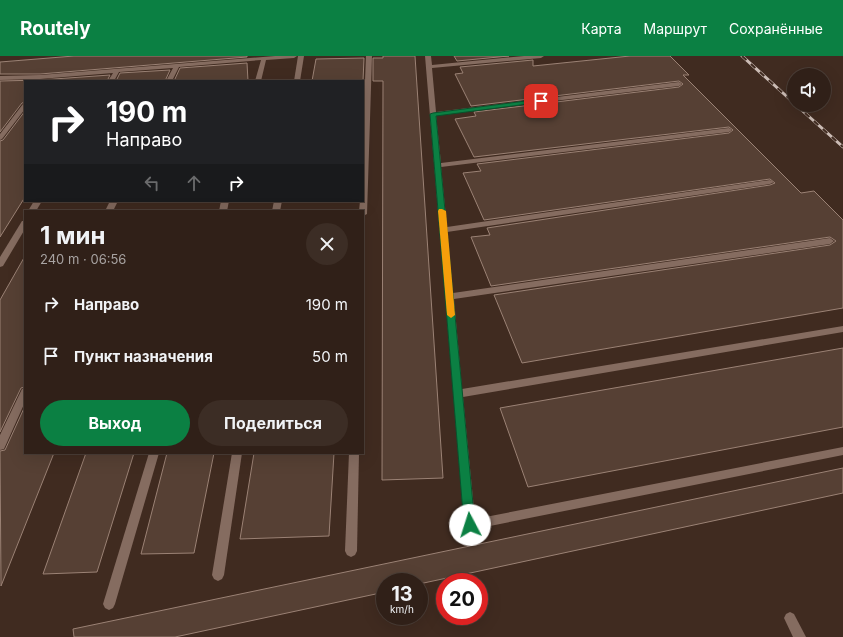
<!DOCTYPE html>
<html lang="ru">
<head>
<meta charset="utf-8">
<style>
	body { margin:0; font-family:Inter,sans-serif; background:#3c2d25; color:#f1f3f6; height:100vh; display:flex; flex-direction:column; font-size:15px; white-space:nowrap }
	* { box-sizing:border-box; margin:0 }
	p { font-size:13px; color:#a8a3a2 }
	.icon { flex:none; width:22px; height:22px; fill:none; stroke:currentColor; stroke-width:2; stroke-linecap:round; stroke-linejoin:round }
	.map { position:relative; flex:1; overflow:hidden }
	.sheet { position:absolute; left:24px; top:154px; width:340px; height:244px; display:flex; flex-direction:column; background:#302018; border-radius:0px; box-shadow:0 4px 16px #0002,0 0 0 1px #4b3e37 }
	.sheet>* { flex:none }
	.guide { position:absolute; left:24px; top:24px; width:340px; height:122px; border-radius:0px; box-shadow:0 4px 16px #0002,0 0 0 1px #4b3e37; background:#202124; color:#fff; overflow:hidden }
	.buttons { position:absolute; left:787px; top:12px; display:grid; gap:8px }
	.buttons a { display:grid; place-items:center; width:44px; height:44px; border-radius:50%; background:#302018; box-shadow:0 4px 16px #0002,0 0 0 1px #4b3e37; font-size:20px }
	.speed { position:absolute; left:376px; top:517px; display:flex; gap:8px; font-size:20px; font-weight:700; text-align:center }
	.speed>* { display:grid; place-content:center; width:52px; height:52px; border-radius:50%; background:#302018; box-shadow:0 4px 16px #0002,0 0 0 1px #4b3e37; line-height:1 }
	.speed small { font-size:10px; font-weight:400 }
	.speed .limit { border:6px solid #d22; background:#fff; color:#111 }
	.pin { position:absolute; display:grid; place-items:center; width:34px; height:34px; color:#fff; margin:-17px; border-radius:8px; box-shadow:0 2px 6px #0006 }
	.me { position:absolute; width:44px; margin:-22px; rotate:355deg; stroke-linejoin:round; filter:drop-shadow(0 0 3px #0008) }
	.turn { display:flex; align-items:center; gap:14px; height:84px; padding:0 16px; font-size:18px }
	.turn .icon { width:52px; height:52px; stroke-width:2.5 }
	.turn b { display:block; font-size:28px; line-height:34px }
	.lanes { display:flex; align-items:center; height:38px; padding:0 16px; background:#0003; justify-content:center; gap:20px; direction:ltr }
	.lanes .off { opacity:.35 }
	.round { display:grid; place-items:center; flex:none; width:42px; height:42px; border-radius:21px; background:#3c2d25 }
	.headline { display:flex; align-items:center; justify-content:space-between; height:68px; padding:0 16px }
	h1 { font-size:24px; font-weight:700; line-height:30px }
	.button { display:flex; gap:8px; margin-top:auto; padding:8px 16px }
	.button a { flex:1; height:46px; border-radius:24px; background:#0b8043; color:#fff; font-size:16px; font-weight:700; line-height:46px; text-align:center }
	.button a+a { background:#3c2d25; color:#f1f3f6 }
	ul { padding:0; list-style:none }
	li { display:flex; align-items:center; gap:12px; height:52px; padding:0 16px }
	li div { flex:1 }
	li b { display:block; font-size:15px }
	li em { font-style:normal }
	header { display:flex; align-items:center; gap:24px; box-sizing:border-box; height:56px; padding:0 20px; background:#0b8043; color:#fff }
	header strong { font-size:19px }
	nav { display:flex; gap:22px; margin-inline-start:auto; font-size:14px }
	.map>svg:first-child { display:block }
	.building { fill:#564034; stroke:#9b8275 }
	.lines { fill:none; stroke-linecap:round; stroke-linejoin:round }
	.service { fill:#856c60; fill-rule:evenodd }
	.rail-casing { stroke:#cbbcb5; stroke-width:3 }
	.rail { stroke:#402b20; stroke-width:2; stroke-dasharray:6; stroke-linecap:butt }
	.route { fill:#0b8043; stroke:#07532c }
	.slow { fill:#f59e0b }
</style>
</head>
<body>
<header>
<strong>Routely</strong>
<nav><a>Карта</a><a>Маршрут</a><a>Сохранённые</a></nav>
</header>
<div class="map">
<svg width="843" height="581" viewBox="0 0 843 581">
	<rect width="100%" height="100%" fill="#402b20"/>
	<!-- building -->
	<g class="building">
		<polygon points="74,0 247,0 247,1 40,18 0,18 0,6"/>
		<polygon points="383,0 415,0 443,422 382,424 383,25 373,25 373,2 383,2"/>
		<polygon points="454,0 509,0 457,5"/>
		<polygon points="630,0 670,0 689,19 683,19 801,137 814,135 843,164 843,252 522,307 494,239 830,189 836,185 830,181 491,230 471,181 490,179 487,172 770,129 775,127 770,123 484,164 463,117 481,115 477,108 729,77 733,74 729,71 474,101 455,63 476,60 474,56 679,31 683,28 679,25 471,50 455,18 463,17 460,11 533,4 533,10"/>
		<polygon points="364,2 363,25 312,25 316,3"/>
		<polygon points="247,7 248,25 174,25 180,12"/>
		<polygon points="170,14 165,25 116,25 120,17"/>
		<polygon points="110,19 107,25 25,25 25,46 22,47 0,76 0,25 40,24"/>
		<polygon points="25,55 25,141 0,181 0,85 3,84"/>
		<polygon points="25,200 25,331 21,332 0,376 0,244"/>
		<polygon points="843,292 843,371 528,431 500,352"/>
		<polygon points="25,350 25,397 54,397 1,530 0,395 5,394"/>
		<polygon points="86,397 134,397 97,516 43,518"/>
		<polygon points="167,397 214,397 194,497 141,498"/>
		<polygon points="254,397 334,397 329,480 240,483"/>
		<polygon points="843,412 843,437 419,528 419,526 385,526 385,536 175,581 74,581 73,573"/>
	</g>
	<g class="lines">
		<!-- service -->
		<g class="service">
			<polygon points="275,0 297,0 294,2 266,4 261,25 255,25 261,4 179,11 172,25 166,25 173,12 119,16 114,25 108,25 113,17 40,23 0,24 0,20 40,19"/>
			<polygon points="298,0 304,0 300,25 294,25"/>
			<polygon points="366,0 372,0 367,158 363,160 363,155 359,155 360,145 363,145 363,74"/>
			<polygon points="425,0 431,0 432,9 524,0 544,0 541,2 432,12 436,56 679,26 682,28 679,30 436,59 441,107 729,72 732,74 729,76 441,111 447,171 770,124 774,126 770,128 447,176 453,237 830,182 834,185 830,188 454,243 462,333 843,270 843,276 463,341 475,463 843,391 843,399 470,474 466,473 464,469 460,417"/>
			<polygon points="25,47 25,53 2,83 0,84 0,78 23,48"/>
			<polygon points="34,145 42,145 36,155 28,155"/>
			<polygon points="110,145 118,145 113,155 105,155"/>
			<polygon points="221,145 229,145 227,155 219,155"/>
			<polygon points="274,145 282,145 280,155 272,155"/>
			<polygon points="22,165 25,165 25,173 3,210 0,211 0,201"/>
			<polygon points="25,332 25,346 4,393 0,394 0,379 22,333"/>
			<polygon points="149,397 159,397 115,548 113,552 109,554 105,552 103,548"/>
			<polygon points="232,397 242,397 224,519 222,523 218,525 214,523 212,519"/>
			<polygon points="349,397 359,397 357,495 355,499 351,501 347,499 345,495"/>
			<polygon points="790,556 794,558 806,581 793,581 784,562 786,558"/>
		</g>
		<!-- rail casing -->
		<g class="rail-casing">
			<g id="rail">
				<polyline points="742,0 794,47"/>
				<polyline points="796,49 843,91"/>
			</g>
		</g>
		<!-- rail -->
		<use href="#rail" class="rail"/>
	</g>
	<!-- route -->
	<polygon class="route" points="541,43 544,45 543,46 436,60 475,469 474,473 470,474 466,473 464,469 430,58 433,57"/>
	<!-- slow -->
	<polygon class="slow" points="439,153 442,153 446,155 455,259 451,262 447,259 438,155"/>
</svg>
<div class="buttons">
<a><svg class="icon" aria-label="sound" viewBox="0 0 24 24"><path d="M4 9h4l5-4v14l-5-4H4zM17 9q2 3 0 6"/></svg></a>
</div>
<div class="speed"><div>13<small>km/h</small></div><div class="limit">20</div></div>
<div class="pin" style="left:541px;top:45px;background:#d93025"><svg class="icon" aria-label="arrive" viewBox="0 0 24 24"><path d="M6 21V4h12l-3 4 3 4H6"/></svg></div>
<svg class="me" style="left:470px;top:469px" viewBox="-20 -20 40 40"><circle r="19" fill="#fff"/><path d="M0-13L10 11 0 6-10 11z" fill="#0b8043"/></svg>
<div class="guide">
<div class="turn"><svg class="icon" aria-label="right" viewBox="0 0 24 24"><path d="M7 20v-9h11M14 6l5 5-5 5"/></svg><div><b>190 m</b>Направо</div></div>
<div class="lanes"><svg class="icon off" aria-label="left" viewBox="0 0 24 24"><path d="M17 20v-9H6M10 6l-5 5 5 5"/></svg><svg class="icon off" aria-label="ahead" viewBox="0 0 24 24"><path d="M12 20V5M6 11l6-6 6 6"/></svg><svg class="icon" aria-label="right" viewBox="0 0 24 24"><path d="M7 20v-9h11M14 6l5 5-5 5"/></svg></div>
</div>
<section class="sheet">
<div class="headline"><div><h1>1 мин</h1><p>240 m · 06:56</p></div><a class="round"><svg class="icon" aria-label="close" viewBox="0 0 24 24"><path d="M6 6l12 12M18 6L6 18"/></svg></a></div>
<ul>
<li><svg class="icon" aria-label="right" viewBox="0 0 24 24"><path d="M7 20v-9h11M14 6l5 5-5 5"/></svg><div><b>Направо</b></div><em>190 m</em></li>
<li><svg class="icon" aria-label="arrive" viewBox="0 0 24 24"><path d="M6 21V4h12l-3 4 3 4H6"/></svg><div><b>Пункт назначения</b></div><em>50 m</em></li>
</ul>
<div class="button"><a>Выход</a><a>Поделиться</a></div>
</section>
</div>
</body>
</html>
